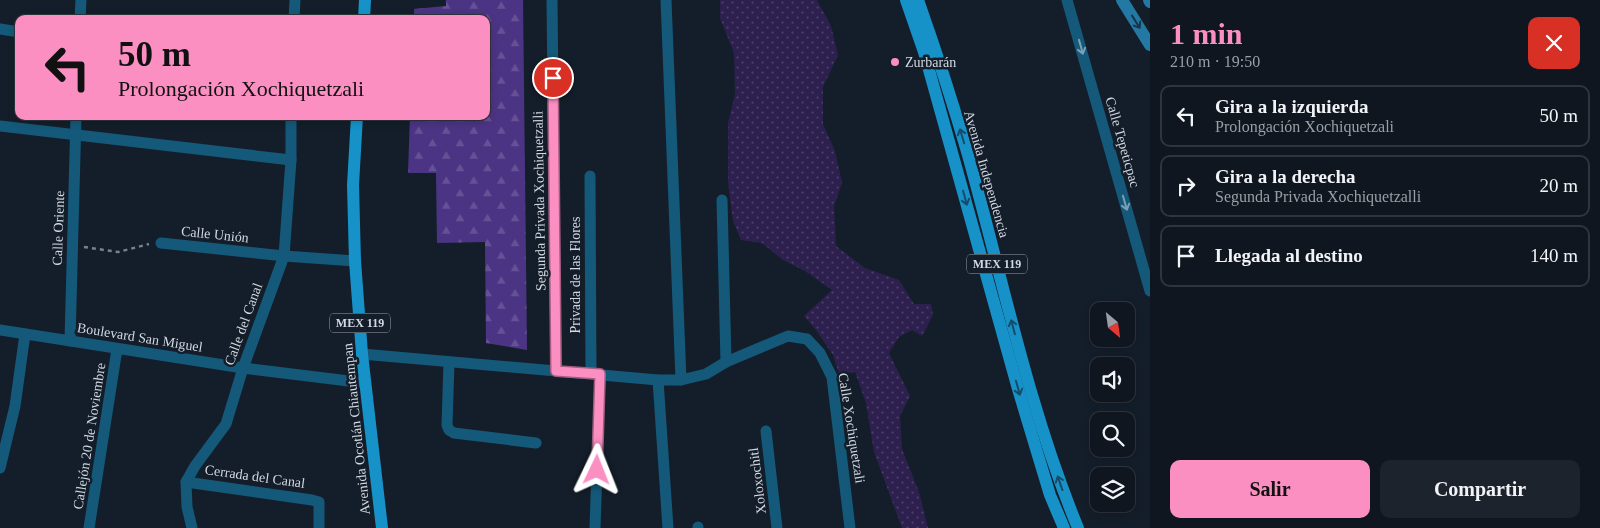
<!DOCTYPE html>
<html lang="es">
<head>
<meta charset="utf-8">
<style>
	body { margin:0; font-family:"Times New Roman",serif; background:#1d232d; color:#f1f3f6; height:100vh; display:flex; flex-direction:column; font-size:19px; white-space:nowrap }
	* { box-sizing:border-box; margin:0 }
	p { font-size:16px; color:#9b9fa5 }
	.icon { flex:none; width:28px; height:28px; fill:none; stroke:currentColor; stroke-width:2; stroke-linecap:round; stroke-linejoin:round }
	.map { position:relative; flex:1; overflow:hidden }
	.panel { display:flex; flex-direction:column; background:#0f1620; width:450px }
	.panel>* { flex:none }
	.hud { position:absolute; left:15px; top:15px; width:475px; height:105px; border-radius:10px; box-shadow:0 2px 8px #0003,0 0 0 1px #2f353e; background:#fc8fc2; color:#111; overflow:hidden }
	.needle { width:32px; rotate:151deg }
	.buttons { position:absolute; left:1090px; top:302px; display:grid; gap:10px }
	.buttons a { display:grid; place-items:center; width:45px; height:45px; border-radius:10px; background:#0f1620; box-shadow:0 2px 8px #0003,0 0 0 1px #2f353e; font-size:25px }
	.pin { position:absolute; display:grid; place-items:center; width:42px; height:42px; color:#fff; margin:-21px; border:2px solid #fff; border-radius:50%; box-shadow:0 1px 5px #0007 }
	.me { position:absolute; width:55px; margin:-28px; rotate:2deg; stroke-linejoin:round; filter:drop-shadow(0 0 4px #0008) }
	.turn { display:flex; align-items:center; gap:18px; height:105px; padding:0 20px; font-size:22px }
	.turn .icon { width:65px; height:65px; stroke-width:2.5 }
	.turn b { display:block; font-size:35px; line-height:42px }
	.round { display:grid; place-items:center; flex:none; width:52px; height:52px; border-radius:10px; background:#1d232d }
	.summary { display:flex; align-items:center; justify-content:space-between; height:85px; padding:0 20px }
	h1 { font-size:30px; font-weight:700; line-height:38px; color:#fc8fc2 }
	.cta { display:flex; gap:10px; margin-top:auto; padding:10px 20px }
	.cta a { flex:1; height:58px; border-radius:10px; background:#fc8fc2; color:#111; font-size:20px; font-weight:700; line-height:58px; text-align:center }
	.cta a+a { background:#1d232d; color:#f1f3f6 }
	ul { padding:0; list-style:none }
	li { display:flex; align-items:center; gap:15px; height:62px; margin:0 10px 8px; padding:0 10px; border:2px solid #2f353e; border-radius:10px }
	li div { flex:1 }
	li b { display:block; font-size:19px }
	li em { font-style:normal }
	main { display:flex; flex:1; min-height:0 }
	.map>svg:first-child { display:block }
	.green { fill:url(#green-dots) }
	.forest { fill:url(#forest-firs) }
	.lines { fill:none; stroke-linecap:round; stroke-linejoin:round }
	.path { stroke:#79818b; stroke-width:2.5; stroke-dasharray:4 4; stroke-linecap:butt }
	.minor { stroke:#14597a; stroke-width:11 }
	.secondary { stroke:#2379a3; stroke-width:12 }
	.primary { stroke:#1692c9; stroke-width:12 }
	.oneway { stroke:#183548 }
	.oneway2 { stroke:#7d9fb3 }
	.oneway3 { stroke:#154c6a }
	.route-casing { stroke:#a45d7e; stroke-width:12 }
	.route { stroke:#fc8fc2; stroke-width:9 }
	.poi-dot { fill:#fc8fc2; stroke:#141e2a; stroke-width:2 }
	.labels { text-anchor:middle; stroke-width:5; stroke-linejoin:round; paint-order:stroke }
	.shield { fill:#141e2a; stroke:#99a0aa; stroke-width:1 }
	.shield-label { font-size:12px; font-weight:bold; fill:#d2d8e1 }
	.poi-label { font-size:14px; fill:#d2d8e1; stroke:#141e2a; text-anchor:start }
	.street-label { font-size:14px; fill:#d2d8e1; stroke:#141e2a }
</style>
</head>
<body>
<main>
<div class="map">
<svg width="1150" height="528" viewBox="0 0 1150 528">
	<defs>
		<pattern id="green-dots" width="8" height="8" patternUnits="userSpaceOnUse" patternTransform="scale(1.25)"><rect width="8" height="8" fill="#2d204f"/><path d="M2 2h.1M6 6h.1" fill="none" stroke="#4b4068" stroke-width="1.8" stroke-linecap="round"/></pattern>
		<pattern id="forest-firs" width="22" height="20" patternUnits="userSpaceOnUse" patternTransform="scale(1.25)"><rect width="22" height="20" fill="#4c3484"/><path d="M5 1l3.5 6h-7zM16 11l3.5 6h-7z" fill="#655195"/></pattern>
	</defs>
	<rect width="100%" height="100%" fill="#141e2a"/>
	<!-- green -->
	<polygon class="green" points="720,0 817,0 831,26 838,55 823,87 823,124 835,151 842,183 834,206 836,246 865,268 899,280 914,304 931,304 933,315 922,336 912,330 899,337 889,353 910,396 900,416 902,449 919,492 928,528 902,528 874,452 866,403 855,372 839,374 833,355 816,330 804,316 832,290 805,271 783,260 762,243 741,240 733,221 728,182 728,123 735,95 734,53 720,18"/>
	<!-- forest -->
	<polygon class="forest" points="446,0 523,0 527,350 486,343 485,242 437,243 436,173 408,173 410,116 486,116 486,19 414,19 414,9 446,6"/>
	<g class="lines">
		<!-- path -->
		<polyline class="path" points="84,247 118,252 149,244"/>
		<!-- minor -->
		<g class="minor">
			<polyline points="552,0 556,371"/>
			<polyline points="666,0 681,380"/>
			<polyline points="1067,0 1150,291"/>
			<polyline points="80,19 81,0"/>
			<polyline points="294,19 295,0"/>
			<polyline points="0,29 19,32"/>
			<polyline points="0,126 291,160"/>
			<polyline points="590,176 591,373"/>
			<polyline points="722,200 726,362"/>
			<polyline points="161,243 284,256 355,261"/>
			<polyline points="0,330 243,368 365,383"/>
			<polyline points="70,341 76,116"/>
			<polyline points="362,354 658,380 681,380 706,374 726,362 788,336 807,339 820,353 832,377 850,528"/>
			<polyline points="449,362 447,425 449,430 454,433 536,443"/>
			<polyline points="658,380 668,528"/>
			<polyline points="766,431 777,528"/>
			<polyline points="0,468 15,406 25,334"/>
			<polyline points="186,482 312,500 319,502 319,528"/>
			<polyline points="698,527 698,528"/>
			<polyline points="89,528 117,349"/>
			<polyline points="192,528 187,507 186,482 195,466 226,424 243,368 284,256 291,160 291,116"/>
			<polyline points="595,528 600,375"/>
		</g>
		<!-- secondary -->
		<g class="secondary">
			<polyline points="1122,0 1150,45"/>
			<polyline points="1149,0 1150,2"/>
		</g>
		<!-- primary -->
		<g class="primary">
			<polyline points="906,0 924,52 1018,389 1050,495 1064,528"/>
			<path d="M918,0C936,51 953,103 968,155C1003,280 1028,407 1078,528"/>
			<polyline points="364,19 365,0"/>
			<polyline points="357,116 353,185 355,261 362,354 382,528"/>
		</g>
	</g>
	<!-- one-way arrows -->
	<defs><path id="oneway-shaft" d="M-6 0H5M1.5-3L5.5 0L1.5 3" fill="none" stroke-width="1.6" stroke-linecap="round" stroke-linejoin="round" transform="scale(1.25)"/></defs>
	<use class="oneway" href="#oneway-shaft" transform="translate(1136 22) rotate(58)"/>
	<g class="oneway2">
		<use href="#oneway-shaft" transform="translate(1081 47) rotate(74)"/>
		<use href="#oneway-shaft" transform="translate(1125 203) rotate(74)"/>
	</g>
	<g class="oneway3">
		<use href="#oneway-shaft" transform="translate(962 136) rotate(-107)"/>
		<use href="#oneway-shaft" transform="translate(965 198) rotate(75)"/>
		<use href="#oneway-shaft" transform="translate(1013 327) rotate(-105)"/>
		<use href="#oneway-shaft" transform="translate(1018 388) rotate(74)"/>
		<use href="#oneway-shaft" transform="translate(1060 483) rotate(-109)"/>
	</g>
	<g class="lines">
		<!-- route casing -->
		<g class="route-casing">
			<polyline id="route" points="553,78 556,371 600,374 597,470"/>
		</g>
		<!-- route -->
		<use href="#route" class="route"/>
	</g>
	<!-- markers -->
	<circle class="poi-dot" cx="895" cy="62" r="5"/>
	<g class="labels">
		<!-- shield labels -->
		<g class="shield">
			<rect x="967" y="254.5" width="60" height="19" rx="4"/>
			<rect x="330" y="313.5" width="60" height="19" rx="4"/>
		</g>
		<g class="shield-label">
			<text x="997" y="268">MEX 119</text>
			<text x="360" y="327">MEX 119</text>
		</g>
		<!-- poi labels -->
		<g class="poi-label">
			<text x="905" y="67">Zurbarán</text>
		</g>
		<!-- street labels -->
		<g class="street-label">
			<text transform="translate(1123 142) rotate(74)" y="5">Calle Tepeticpac</text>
			<text transform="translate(987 174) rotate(74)" y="5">Avenida Independencia</text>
			<text transform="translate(539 201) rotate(-91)" y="5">Segunda Privada Xochiquetzalli</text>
			<text transform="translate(58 228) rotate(-88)" y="5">Calle Oriente</text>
			<text transform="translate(215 234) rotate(6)" y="5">Calle Unión</text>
			<text transform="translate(575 275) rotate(-90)" y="5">Privada de las Flores</text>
			<text transform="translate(243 324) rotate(-70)" y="5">Calle del Canal</text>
			<text transform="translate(140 337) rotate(9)" y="5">Boulevard San Miguel</text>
			<text transform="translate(852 428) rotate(81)" y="5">Calle Xochiquetzali</text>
			<text transform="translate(356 429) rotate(-96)" y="5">Avenida Ocotlán Chiautempan</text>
			<text transform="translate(89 436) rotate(-81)" y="5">Callejón 20 de Noviembre</text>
			<text transform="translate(255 476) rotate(8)" y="5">Cerrada del Canal</text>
			<text transform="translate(757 481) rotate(-97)" y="5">Xoloxochitl</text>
		</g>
	</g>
</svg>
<div class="buttons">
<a><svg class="needle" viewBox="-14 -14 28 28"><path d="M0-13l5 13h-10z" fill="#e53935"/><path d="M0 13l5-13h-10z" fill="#9b9fa5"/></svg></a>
<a><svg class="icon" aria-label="sound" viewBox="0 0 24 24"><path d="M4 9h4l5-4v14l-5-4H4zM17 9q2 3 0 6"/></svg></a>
<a><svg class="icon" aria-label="search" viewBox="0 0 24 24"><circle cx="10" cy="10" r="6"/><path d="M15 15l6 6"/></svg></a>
<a><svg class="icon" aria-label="layers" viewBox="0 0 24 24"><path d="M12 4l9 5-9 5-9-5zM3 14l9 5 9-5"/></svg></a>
</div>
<div class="pin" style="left:553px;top:78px;background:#d93025"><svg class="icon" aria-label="arrive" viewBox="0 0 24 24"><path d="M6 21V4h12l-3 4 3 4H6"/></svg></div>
<svg class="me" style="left:597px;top:470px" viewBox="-20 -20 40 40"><path d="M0-17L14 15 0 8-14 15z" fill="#fc8fc2" stroke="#fff" stroke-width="4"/></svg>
<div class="hud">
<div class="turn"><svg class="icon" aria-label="left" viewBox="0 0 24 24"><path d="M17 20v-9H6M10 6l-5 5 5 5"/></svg><div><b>50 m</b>Prolongación Xochiquetzali</div></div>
</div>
</div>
<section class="panel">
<div class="summary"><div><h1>1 min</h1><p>210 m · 19:50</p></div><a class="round" style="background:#d93025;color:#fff"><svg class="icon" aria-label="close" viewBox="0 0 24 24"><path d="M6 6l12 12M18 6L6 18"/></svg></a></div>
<ul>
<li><svg class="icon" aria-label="left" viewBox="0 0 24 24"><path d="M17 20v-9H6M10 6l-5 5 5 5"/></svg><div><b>Gira a la izquierda</b><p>Prolongación Xochiquetzali</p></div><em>50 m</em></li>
<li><svg class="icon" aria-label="right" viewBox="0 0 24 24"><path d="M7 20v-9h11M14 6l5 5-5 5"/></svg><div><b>Gira a la derecha</b><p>Segunda Privada Xochiquetzalli</p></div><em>20 m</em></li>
<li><svg class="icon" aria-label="arrive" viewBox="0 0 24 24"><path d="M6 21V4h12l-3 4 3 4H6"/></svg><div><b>Llegada al destino</b></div><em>140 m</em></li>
</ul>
<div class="cta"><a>Salir</a><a>Compartir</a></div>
</section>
</main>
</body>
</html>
